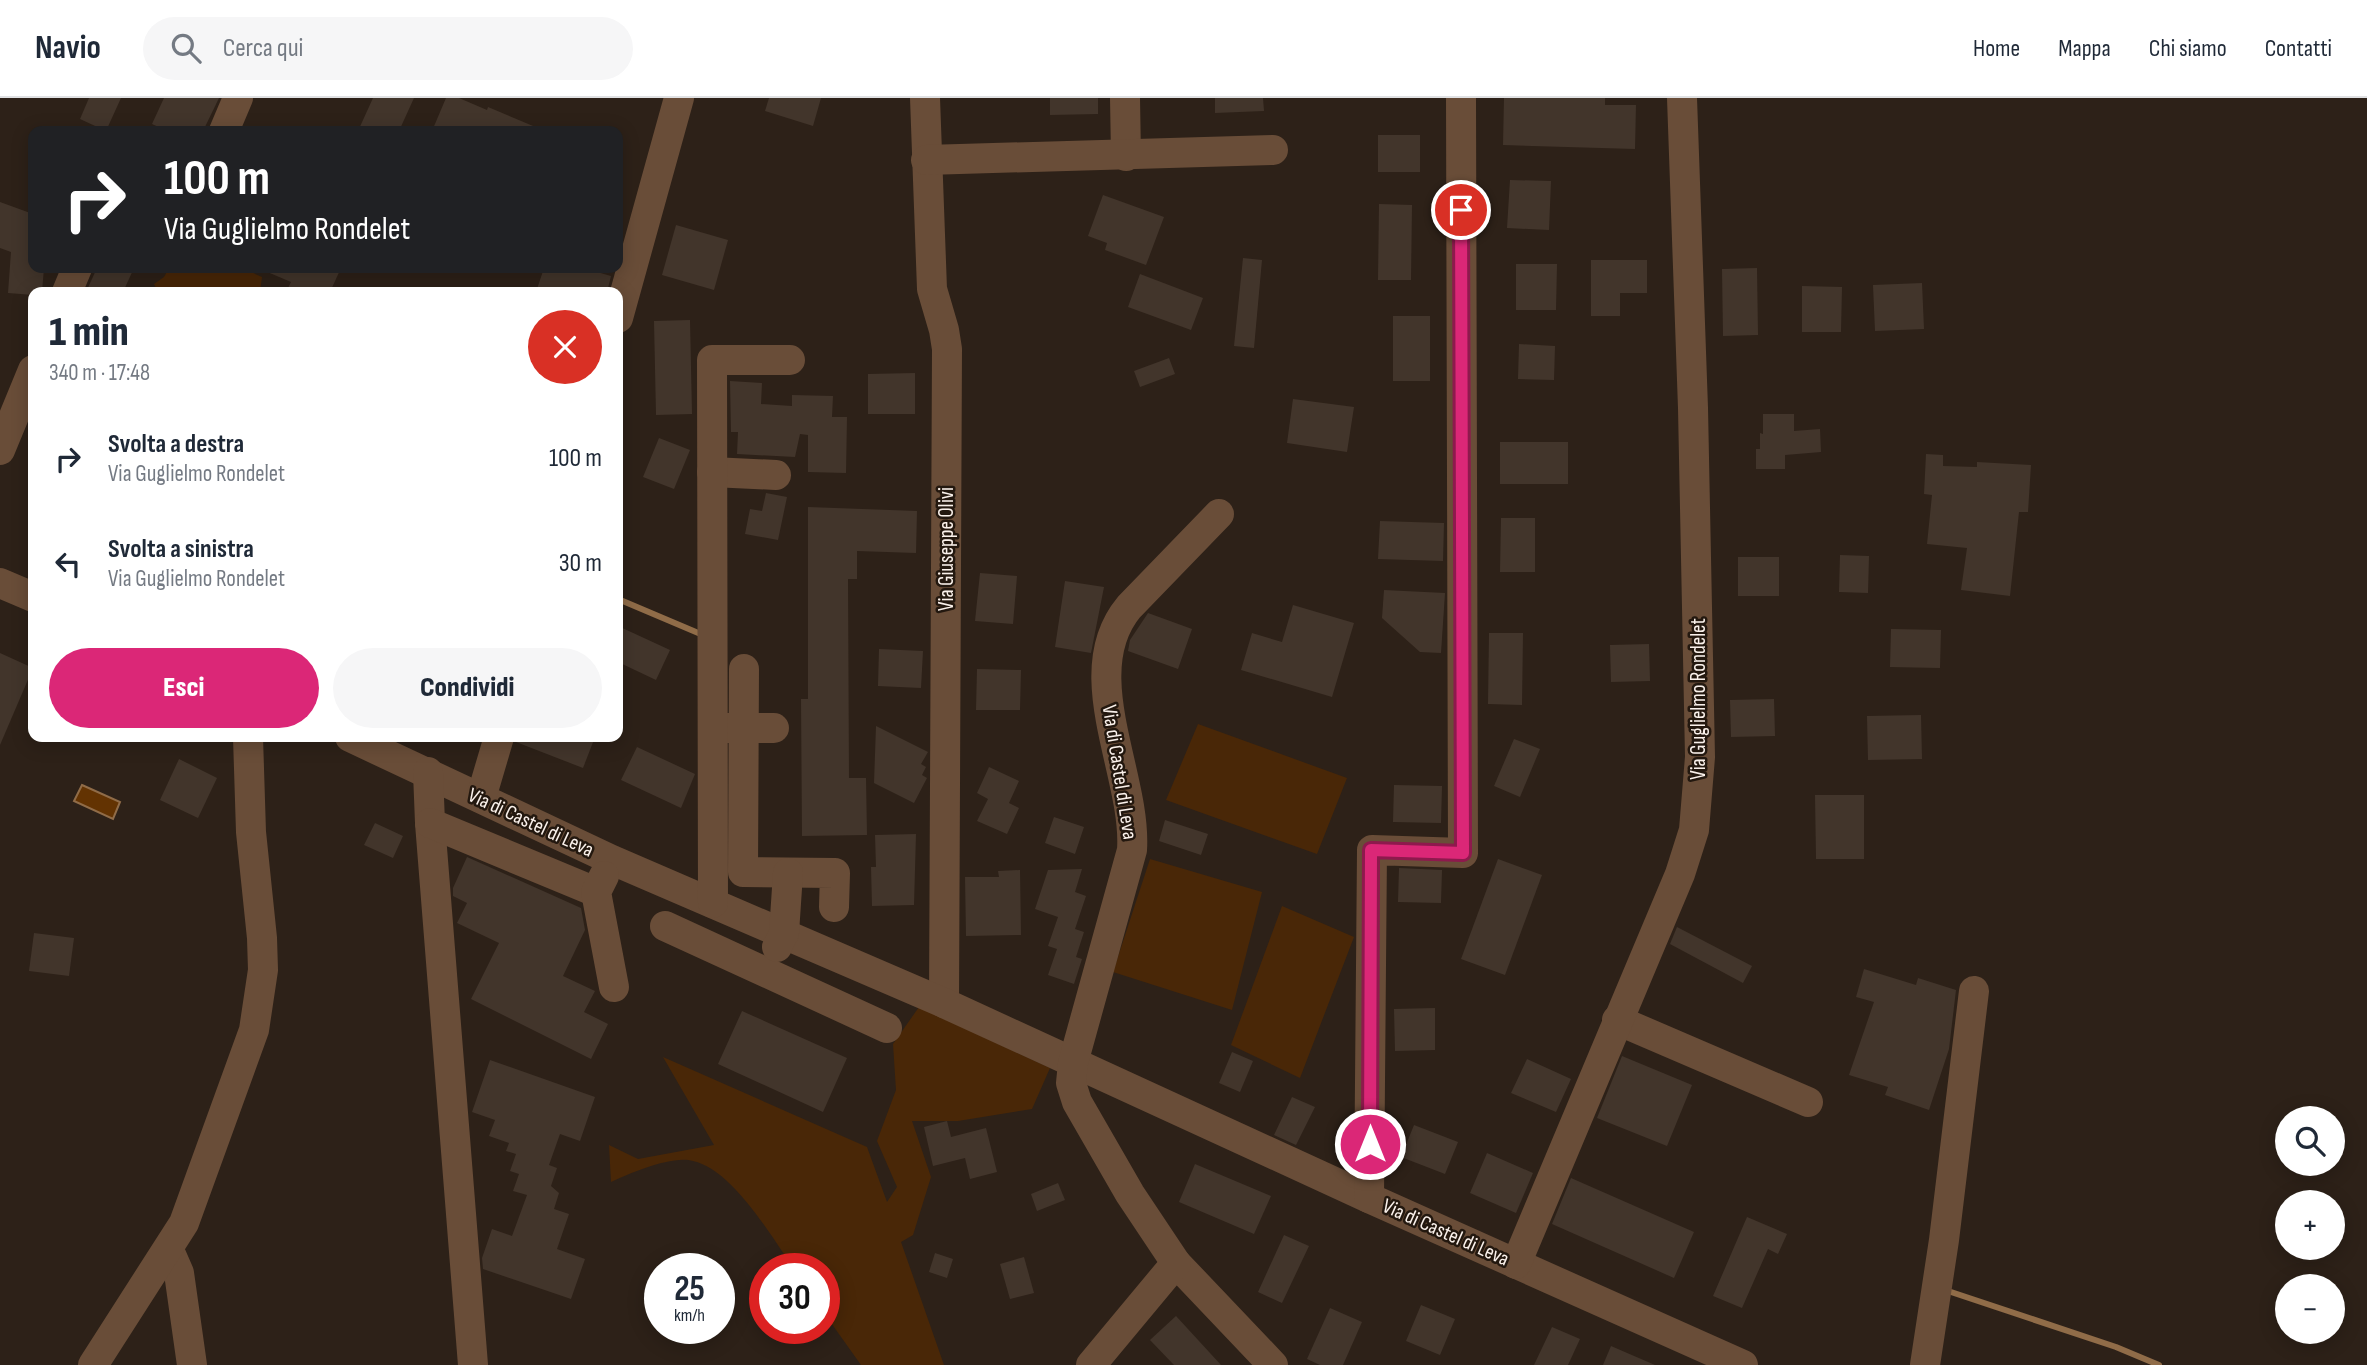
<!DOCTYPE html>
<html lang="it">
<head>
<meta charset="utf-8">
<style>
	body { margin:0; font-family:"Sofia Sans Condensed",sans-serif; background:#f6f6f7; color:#1f2937; height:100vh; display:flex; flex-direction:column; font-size:26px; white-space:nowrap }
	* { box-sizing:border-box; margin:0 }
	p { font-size:23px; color:#747a83 }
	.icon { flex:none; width:38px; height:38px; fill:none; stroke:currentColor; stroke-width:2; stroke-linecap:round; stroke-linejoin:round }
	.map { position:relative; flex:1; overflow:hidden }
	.sheet { position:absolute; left:28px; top:189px; width:595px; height:455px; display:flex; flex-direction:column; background:#fff; border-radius:14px; box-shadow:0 4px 18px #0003 }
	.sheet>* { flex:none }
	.guide { position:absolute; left:28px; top:28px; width:595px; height:147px; border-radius:14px; box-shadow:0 4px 18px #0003; background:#202124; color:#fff; overflow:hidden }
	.tools { position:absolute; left:2275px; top:1008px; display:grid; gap:14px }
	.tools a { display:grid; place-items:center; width:70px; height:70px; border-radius:50%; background:#fff; box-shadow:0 4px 18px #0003; font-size:35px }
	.speed { position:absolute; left:644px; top:1155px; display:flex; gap:14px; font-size:35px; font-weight:700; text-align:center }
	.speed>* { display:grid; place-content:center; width:91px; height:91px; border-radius:50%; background:#fff; box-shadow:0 4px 18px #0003; line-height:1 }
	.speed small { font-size:18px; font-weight:400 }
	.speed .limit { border:10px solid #d22; background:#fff; color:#111 }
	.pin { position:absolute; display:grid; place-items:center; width:60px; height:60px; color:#fff; margin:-30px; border:4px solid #fff; border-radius:50%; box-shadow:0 2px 7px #0007 }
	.me { position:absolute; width:77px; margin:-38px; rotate:0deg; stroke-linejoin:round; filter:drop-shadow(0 0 5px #0008) }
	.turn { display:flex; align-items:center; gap:24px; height:147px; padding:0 21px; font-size:32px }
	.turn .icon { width:91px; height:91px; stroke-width:2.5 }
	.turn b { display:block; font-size:49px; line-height:60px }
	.round { display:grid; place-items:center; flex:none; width:74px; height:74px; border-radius:37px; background:#f6f6f7 }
	.head { display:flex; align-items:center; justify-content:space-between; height:119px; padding:0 21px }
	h1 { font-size:42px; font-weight:800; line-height:52px }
	.action { display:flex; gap:14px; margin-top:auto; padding:14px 21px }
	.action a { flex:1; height:80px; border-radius:42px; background:#db2777; color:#fff; font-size:28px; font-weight:800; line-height:80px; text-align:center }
	.action a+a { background:#f6f6f7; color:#1f2937 }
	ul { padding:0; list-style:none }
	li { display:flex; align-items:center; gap:21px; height:105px; padding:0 21px }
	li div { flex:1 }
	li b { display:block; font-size:26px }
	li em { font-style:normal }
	header { display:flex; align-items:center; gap:42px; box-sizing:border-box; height:98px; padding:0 35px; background:#fff; border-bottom:2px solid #e0e1e3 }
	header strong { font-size:33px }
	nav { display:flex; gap:38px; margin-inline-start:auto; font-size:24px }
	.search { width:490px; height:63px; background:#f6f6f7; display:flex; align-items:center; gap:18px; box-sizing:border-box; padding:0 24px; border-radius:38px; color:#747a83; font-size:26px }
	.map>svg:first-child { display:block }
	.green { fill:#492707 }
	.water { fill:#633302; stroke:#906c48; stroke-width:2 }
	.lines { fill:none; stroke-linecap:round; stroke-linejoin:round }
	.stream { stroke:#906c48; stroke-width:6 }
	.building { fill:#42352b }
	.minor { stroke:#694d38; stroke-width:30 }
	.route-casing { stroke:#8e194d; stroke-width:18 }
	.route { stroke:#db2777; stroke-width:12 }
	.labels { text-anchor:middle; stroke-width:5; stroke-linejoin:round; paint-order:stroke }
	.street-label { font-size:21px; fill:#faf1eb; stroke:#23180f }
</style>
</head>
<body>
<header>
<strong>Navio</strong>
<div class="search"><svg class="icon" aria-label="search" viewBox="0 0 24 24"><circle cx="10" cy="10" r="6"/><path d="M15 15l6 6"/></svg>Cerca qui</div>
<nav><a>Home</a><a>Mappa</a><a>Chi siamo</a><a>Contatti</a></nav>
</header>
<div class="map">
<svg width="2367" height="1267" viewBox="0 0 2367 1267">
	<rect width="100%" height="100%" fill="#2d2118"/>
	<!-- green -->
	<g class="green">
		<polygon points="169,170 242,170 262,179 260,194 158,194 154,186 164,179"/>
		<polygon points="1198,626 1347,680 1317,756 1166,702"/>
		<polygon points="1150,761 1262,794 1232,912 1113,874"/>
		<polygon points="1282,808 1354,839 1300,980 1231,947"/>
		<path d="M919,909L1050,970L1032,1011L958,1023H912L931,1079L913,1137L901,1144L944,1267H861L824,1215V1171H794C771,1138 733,1072 693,1063C672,1057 631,1075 611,1084L609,1047L638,1061L714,1047L663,959L867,1049L887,1104L897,1089L877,1043L896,992L893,946Z"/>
	</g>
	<!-- water -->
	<polygon class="water" points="82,687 120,704 113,721 74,703"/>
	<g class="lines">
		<!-- stream -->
		<g class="stream">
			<polyline points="618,501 703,537"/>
			<polyline points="1951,1194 2116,1249 2159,1267"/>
		</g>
	</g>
	<!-- building -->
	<g class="building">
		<polygon points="89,0 121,0 106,33 80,21"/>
		<polygon points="164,0 219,0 203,33 167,33 152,26"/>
		<polygon points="373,0 414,0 399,33 358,33"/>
		<polygon points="446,0 459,0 487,12 488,9 545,33 432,33"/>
		<polygon points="769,0 821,0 813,28 765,13"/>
		<polygon points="1050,0 1098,0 1098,16 1050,17"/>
		<polygon points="1215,0 1263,0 1264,13 1215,15"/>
		<polygon points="1504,0 1605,0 1605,7 1636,7 1635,51 1503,47"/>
		<rect x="1378" y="37" width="42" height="37"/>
		<polygon points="1510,82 1551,83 1549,132 1507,130"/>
		<polygon points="1103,97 1164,119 1146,167 1105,152 1107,145 1088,138"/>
		<polygon points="0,104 33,116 33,170 44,170 42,194 33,194 33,197 8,195 11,154 0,150"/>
		<polygon points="1379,106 1412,107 1411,182 1378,182"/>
		<polygon points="676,127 728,142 714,192 662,177"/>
		<polygon points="1243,160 1262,162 1254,250 1234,248"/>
		<polygon points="1591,162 1647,162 1647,195 1620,195 1620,218 1591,218"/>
		<polygon points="1516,166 1557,166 1556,212 1516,212"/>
		<polygon points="97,170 134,170 123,194 86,194"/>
		<polygon points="258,170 341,170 330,194 286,194 291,184"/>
		<polygon points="544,170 583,170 611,178 607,194 536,194"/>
		<polygon points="1757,170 1758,237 1723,238 1722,171"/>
		<polygon points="1140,176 1203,200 1191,232 1128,209"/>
		<polygon points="1922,185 1924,231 1875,233 1873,187"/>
		<polygon points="1802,188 1842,189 1841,234 1802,234"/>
		<rect x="1393" y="218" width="37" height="65"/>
		<polygon points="690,222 692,316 656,317 654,223"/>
		<polygon points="1519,246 1555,248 1554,282 1518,281"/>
		<polygon points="1169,260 1175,276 1140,289 1134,273"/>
		<polygon points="915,275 915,316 868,316 868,276"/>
		<polygon points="730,283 762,285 761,306 792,308 792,297 833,298 832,319 847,319 846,375 808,374 808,337 800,336 795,359 737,356 738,334 731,334"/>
		<polygon points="1293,301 1354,309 1347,354 1287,345"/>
		<polygon points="1763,316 1794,316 1794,333 1820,331 1821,354 1785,357 1785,371 1756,371 1756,351 1760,351 1760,335 1763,336"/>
		<polygon points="659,340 690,352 674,391 643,379"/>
		<rect x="1500" y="344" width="68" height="42"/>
		<polygon points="1926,356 1943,357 1943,368 1977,369 1977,364 2031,367 2028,414 2019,414 2010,498 1961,492 1967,450 1927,446 1932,397 1924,396"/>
		<polygon points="766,395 787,399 778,442 745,436 750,411 762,413"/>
		<polygon points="808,409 917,413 916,455 857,453 857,481 848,481 849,680 866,680 867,737 802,738 801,601 808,601"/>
		<polygon points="1501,420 1535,420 1535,474 1500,474"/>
		<polygon points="1380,423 1444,425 1443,463 1378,461"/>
		<polygon points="1840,457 1869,458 1868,495 1839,494"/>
		<rect x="1738" y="459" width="41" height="39"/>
		<polygon points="980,475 1017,478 1013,526 975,523"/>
		<polygon points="1065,483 1104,489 1091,555 1055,549"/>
		<polygon points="1384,492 1445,495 1441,555 1420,554 1382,520"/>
		<polygon points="1293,507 1354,525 1332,599 1241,572 1252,535 1282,544"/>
		<polygon points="1148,515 1192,531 1178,571 1128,553 1130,542"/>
		<polygon points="618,528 670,552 656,582 618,564"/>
		<polygon points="1891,531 1941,532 1940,570 1890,569"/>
		<polygon points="1489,535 1523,535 1522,607 1488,606"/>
		<polygon points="1649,546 1650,583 1611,584 1610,547"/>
		<polygon points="879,551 923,553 921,590 878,588"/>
		<polygon points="0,555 33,570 0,647"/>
		<polygon points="977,571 1021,572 1020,612 976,612"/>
		<polygon points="1774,601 1775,638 1731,639 1730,602"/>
		<polygon points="1921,617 1922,661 1868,662 1867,618"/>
		<polygon points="876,628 928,654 921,666 926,669 922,677 927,680 914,705 874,685"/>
		<polygon points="516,639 595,639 583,670 516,644"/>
		<polygon points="1514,641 1540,651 1520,699 1494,688"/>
		<polygon points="637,649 695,676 681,710 621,682"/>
		<polygon points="179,661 217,680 198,720 160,702"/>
		<polygon points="989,669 1019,683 1009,705 1019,710 1007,736 977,723 988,701 977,695"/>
		<polygon points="1394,687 1442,688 1441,725 1393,724"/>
		<polygon points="1815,697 1864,697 1864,761 1816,761"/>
		<polygon points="1054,719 1084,729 1075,756 1045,745"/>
		<polygon points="1165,722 1208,736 1201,757 1159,743"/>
		<polygon points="375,725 403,738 393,760 364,747"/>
		<polygon points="916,736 914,807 872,808 871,769 876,769 875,737"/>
		<polygon points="467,759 581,810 585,832 563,878 595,893 584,914 608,926 591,961 471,901 499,845 457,825 467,805 453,798 453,790"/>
		<polygon points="1498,761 1542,777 1505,877 1461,861"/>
		<polygon points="1399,770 1442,772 1441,805 1398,804"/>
		<polygon points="1082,771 1075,794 1086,798 1075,831 1084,834 1076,859 1082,861 1074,886 1048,877 1057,851 1048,848 1058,819 1035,811 1048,772"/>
		<polygon points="1020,772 1021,837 966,838 965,779 999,779 998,773"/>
		<polygon points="1677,829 1752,868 1743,885 1670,846"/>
		<polygon points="34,835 74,840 69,878 29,873"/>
		<polygon points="1864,871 1916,887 1918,880 1956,892 1949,951 1929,1012 1885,997 1888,989 1849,977 1874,904 1856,899"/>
		<polygon points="1435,910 1435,952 1395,953 1394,911"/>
		<polygon points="742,913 847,960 823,1014 718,966"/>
		<polygon points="1232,954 1253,963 1240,994 1219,985"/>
		<polygon points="1622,958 1692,987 1667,1048 1597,1020"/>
		<polygon points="1527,961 1571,981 1556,1014 1511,995"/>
		<polygon points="490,962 595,999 580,1043 560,1036 549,1067 557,1070 551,1088 559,1095 554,1111 569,1116 557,1151 585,1161 571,1201 483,1171 482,1160 492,1131 512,1138 527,1097 513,1093 519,1076 510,1073 516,1056 506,1053 509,1045 489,1038 495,1022 472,1014"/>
		<polygon points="1292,999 1315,1009 1296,1047 1274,1037"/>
		<polygon points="947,1023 951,1039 986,1030 997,1074 970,1081 965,1060 933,1068 924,1029"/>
		<polygon points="1414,1027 1458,1044 1445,1076 1401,1059"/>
		<polygon points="1487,1055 1533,1075 1516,1115 1470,1095"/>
		<polygon points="1195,1066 1271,1098 1254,1136 1179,1104"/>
		<polygon points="1571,1080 1694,1134 1674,1180 1552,1126"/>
		<polygon points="1058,1085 1065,1102 1037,1113 1031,1096"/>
		<polygon points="1747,1119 1787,1136 1778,1156 1768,1151 1742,1210 1713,1198"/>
		<polygon points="1284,1137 1309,1148 1282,1205 1258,1194"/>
		<polygon points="935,1155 953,1161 947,1180 929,1174"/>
		<polygon points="1024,1159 1034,1195 1010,1201 1000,1166"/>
		<polygon points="1421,1207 1455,1221 1440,1257 1406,1243"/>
		<polygon points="1330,1210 1362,1224 1343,1267 1320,1267 1307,1261"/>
		<polygon points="1176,1218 1221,1267 1174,1267 1150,1242"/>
		<polygon points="1552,1229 1580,1241 1568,1267 1534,1267"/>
		<polygon points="1611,1248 1655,1267 1603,1267"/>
	</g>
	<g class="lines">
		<!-- minor -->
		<g class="minor">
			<polyline points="925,0 932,191 944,232 947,251 944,905"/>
			<polyline points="1125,0 1126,58"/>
			<polyline points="224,33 238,0"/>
			<polyline points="926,62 1273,52"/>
			<polyline points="67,194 77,170"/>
			<polyline points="618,220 679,0"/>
			<polyline points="0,352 33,272"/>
			<polyline points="712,374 776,377"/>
			<polyline points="0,485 33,499"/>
			<polyline points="744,571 743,774 835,775 834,809"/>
			<polyline points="724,630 774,630"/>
			<polyline points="350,639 612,762 944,905 1369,1100 1743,1267"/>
			<polyline points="428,674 430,725 473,1267"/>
			<polyline points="481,700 499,639"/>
			<polyline points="430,725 596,794"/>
			<polyline points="604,778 596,794 614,889"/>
			<polyline points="713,805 712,262 790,262"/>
			<polyline points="665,828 887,930"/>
			<polyline points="777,849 784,835 788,775"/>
			<polyline points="1617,922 1808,1004"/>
			<polyline points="1369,1100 1372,752 1463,755 1461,0"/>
			<polyline points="169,1152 179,1175 192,1267"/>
			<polyline points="1176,1165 1273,1267"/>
			<polyline points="1516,1166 1680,776 1694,732 1700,659 1693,310 1682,0"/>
			<polyline points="93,1267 184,1125 254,932 263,872 262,840 251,734 248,639"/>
			<path d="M1091,1267L1176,1165L1130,1096L1077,1004L1071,985L1073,965L1132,752C1137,677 1074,575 1129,509L1219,416"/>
			<polyline points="1925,1267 1944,1142 1974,893"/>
		</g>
	</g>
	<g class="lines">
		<!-- route casing -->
		<g class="route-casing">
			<polyline id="route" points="1370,1046 1371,752 1463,755 1461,112"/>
		</g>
		<!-- route -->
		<use href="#route" class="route"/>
	</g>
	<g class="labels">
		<!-- street labels -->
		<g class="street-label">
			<text transform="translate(946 451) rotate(-90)" y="7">Via Giuseppe Olivi</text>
			<text transform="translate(1698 601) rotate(-90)" y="7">Via Guglielmo Rondelet</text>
			<text transform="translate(1120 674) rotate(81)" y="7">Via di Castel di Leva</text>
			<text transform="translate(531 724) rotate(25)" y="7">Via di Castel di Leva</text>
			<text transform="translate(1446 1134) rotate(24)" y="7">Via di Castel di Leva</text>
		</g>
	</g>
</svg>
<div class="tools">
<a><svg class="icon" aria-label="search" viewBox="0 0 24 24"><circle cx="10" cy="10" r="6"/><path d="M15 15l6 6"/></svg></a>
<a>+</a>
<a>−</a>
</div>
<div class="speed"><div>25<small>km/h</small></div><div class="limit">30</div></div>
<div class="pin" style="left:1461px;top:112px;background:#d93025"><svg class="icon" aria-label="arrive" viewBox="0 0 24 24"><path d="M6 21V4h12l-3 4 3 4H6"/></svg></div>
<svg class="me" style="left:1370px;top:1046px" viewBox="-20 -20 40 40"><circle r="17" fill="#db2777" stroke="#fff" stroke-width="3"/><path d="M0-11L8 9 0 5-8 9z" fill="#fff"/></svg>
<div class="guide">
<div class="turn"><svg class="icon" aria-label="right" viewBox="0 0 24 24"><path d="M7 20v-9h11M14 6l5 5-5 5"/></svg><div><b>100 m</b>Via Guglielmo Rondelet</div></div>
</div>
<section class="sheet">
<div class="head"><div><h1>1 min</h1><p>340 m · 17:48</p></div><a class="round" style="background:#d93025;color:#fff"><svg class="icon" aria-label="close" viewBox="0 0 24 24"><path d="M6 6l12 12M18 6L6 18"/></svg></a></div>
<ul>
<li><svg class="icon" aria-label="right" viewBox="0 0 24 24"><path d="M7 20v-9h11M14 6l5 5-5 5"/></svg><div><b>Svolta a destra</b><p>Via Guglielmo Rondelet</p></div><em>100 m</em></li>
<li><svg class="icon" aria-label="left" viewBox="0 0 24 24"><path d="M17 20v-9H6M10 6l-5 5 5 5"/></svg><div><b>Svolta a sinistra</b><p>Via Guglielmo Rondelet</p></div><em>30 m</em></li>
</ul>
<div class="action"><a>Esci</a><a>Condividi</a></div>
</section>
</div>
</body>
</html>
